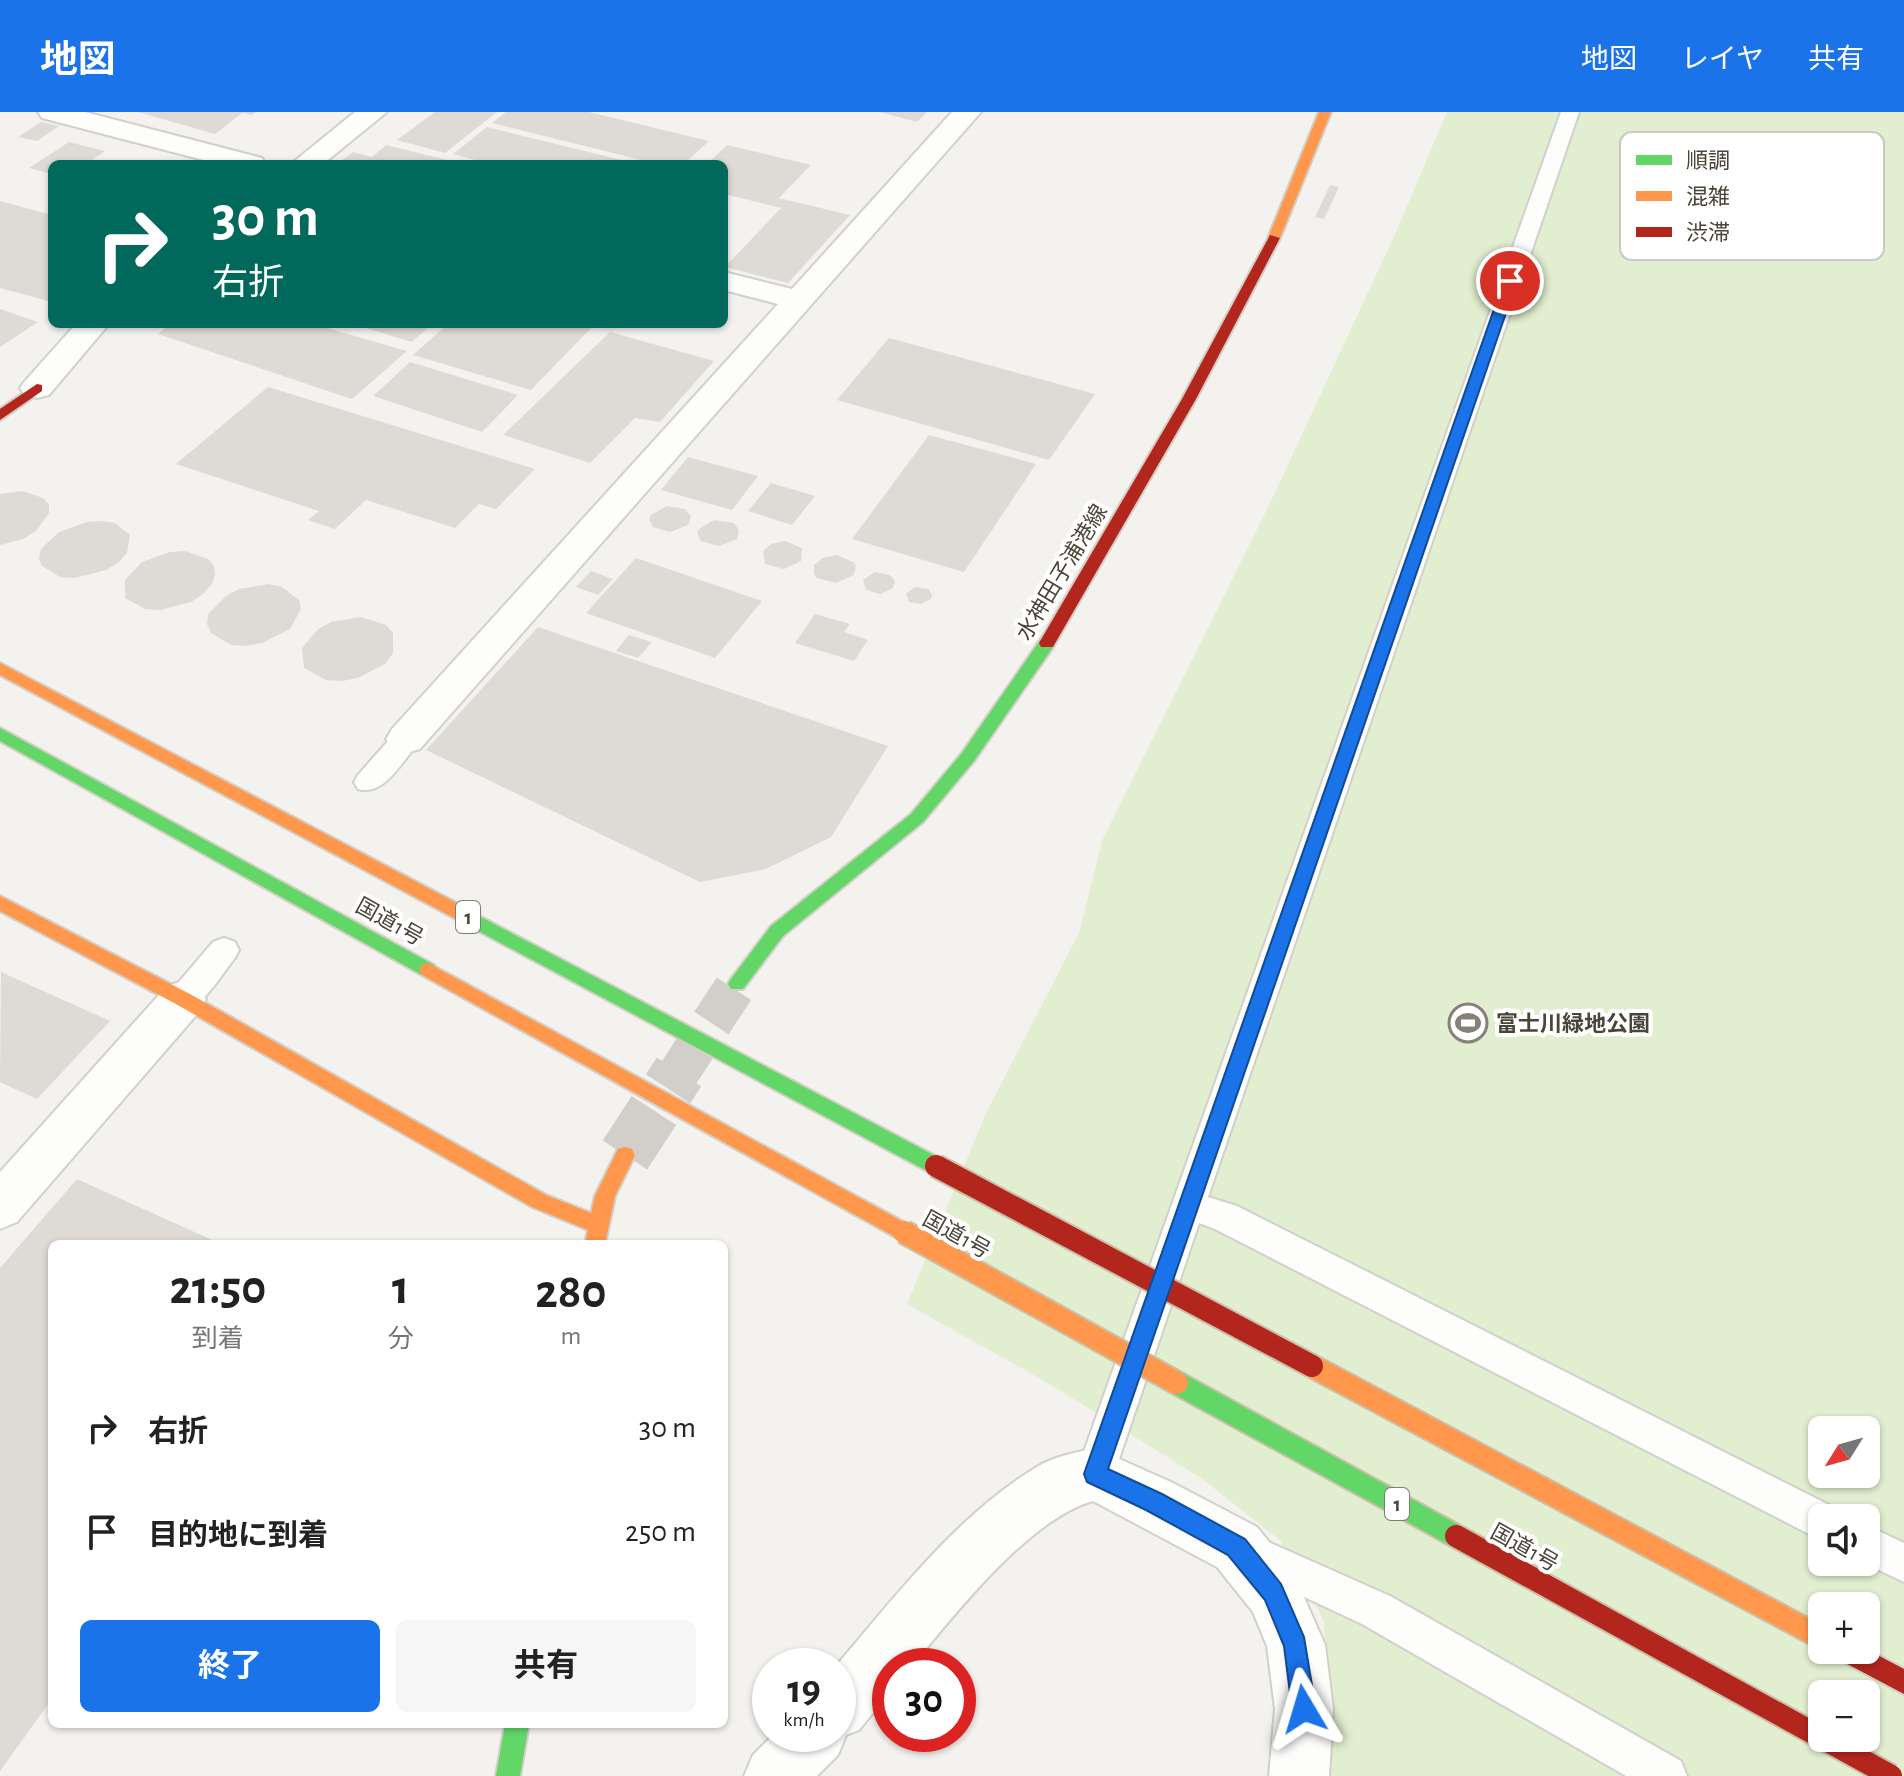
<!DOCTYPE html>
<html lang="ja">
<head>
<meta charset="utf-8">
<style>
	body { margin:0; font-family:"Alegreya Sans","Noto Sans JP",sans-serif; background:#f6f6f6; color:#222; height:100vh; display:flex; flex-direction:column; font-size:30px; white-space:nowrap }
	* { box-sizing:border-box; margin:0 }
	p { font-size:26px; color:#767676 }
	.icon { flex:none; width:44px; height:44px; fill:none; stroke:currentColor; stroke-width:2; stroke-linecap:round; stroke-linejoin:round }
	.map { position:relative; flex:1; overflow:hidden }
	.drawer { position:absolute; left:48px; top:1128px; width:680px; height:488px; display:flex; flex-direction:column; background:#fff; border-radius:12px; box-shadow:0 2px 6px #0004 }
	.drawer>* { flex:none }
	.banner { position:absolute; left:48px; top:48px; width:680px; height:168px; border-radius:12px; box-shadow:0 2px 6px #0004; background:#00695c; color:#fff; overflow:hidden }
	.needle { width:52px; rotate:233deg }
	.fabs { position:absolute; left:1808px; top:1304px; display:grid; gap:16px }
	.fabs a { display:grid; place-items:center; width:72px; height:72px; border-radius:12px; background:#fff; box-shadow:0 2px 6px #0004; font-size:40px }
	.speed { position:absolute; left:752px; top:1536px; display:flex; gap:16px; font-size:40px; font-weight:700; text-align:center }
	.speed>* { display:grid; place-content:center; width:104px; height:104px; border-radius:50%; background:#fff; box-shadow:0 2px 6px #0004; line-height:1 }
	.speed small { font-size:20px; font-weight:400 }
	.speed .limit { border:12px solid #d22; background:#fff; color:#111 }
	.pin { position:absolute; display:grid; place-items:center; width:68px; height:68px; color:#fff; margin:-34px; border:4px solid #fff; border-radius:50%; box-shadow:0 2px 8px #0007 }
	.me { position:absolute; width:88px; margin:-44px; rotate:353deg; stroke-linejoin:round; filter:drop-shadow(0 0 6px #0008) }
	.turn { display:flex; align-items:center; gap:28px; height:168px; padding:0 32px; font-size:36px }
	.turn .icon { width:104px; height:104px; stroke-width:2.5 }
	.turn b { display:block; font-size:56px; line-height:68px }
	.eta { display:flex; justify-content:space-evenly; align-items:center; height:136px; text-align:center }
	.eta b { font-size:48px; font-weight:700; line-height:56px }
	.cta { display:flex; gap:16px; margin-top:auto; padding:16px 32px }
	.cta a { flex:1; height:92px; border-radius:12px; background:#1a73e8; color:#fff; font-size:32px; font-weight:700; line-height:92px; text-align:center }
	.cta a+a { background:#f6f6f6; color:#222 }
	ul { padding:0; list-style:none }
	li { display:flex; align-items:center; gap:24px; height:104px; padding:0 32px }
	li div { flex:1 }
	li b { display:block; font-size:30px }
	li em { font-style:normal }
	header { display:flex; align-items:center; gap:48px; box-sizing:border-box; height:112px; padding:0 40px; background:#1a73e8; color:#fff }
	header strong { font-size:38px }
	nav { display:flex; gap:44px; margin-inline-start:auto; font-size:28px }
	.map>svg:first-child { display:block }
	.green { fill:#e1eecf; fill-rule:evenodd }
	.building { fill:#dedbd6 }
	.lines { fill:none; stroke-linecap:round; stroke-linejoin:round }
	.secondary-tunnel-far1 { stroke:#d2cfca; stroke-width:41; stroke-dasharray:41 20; stroke-linecap:butt }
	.secondary-tunnel { stroke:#d2cfca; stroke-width:53; stroke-dasharray:53 26; stroke-linecap:butt }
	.lane-casing { stroke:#d2d0cb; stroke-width:4 }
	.street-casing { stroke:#d2d0cb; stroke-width:4 }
	.fast-casing { stroke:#d3cfc5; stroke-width:4 }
	.slow-casing { stroke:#d3cfc5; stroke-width:4 }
	.jam-casing { stroke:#d3cfc5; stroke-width:4 }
	.lane { fill:#fdfdfc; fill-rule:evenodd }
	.street { fill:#fdfdfc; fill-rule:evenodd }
	.fast { fill:#63d668; fill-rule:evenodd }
	.slow { fill:#ff974d; fill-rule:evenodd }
	.jam { fill:#b3261e; fill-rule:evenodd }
	.fast-bridge-casing { stroke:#ccbfa9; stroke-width:26; stroke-linecap:butt }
	.slow-bridge-casing { stroke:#ccbfa9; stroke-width:26; stroke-linecap:butt }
	.jam-bridge-casing { stroke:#ccbfa9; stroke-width:26; stroke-linecap:butt }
	.fast-bridge { stroke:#63d668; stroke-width:22 }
	.slow-bridge { stroke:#ff974d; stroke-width:22 }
	.jam-bridge { stroke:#b3261e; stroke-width:22 }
	.route { fill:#1a73e8; stroke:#114b97; stroke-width:2 }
	.labels { text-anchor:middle; stroke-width:8; stroke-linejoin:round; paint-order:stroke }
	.shield { fill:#fff; stroke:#817c74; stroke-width:2 }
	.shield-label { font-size:20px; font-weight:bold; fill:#4b4439 }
	.street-label { font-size:22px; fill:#4b4439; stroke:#fff }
	.poi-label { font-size:22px; font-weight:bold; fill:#4b4439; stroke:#fff; text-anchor:start }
	.key { fill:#fff; stroke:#c9c7c4; stroke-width:2 }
	.key-label { font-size:22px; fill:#4b4439 }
</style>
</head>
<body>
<header>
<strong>地図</strong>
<nav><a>地図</a><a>レイヤ</a><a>共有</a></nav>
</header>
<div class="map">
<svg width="1904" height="1664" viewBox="0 0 1904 1664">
	<rect width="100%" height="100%" fill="#f4f2ee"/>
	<!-- green -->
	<path class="green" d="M1447,0H1904V1664H1327L1324,1509L1281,1429L1201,1366L1048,1271L907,1192L986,1001L1079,821L1102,729L1273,385L1396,120ZM1822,1318H1866V1362H1822ZM1822,1406H1866V1450H1822ZM1822,1494H1866V1538H1822ZM1822,1582H1866V1626H1822Z"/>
	<!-- building -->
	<g class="building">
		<polygon points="138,0 256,0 252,3 242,1 215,22"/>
		<polygon points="435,0 497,0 445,41 397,28"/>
		<polygon points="506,0 589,0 709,29 684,52 657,52 492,11"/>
		<polygon points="879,0 927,0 917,10"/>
		<polygon points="41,10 59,14 37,29 18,25"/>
		<polygon points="487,15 634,51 634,52 491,52 453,42"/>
		<polygon points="69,30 105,39 86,52 52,52 52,62 29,56"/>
		<polygon points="386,33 459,51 459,52 337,52 353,40 372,45"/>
		<polygon points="727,33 811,53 779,86 850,103 788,171 725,155 781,96 724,82 724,52 707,52"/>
		<polygon points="1330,73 1339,75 1324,107 1315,105"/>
		<polygon points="0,89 52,103 52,190 0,176"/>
		<polygon points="0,197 38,210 0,235"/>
		<polygon points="170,212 313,212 407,239 352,287 158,222"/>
		<polygon points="353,212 432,212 412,230"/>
		<polygon points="448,212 595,212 531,278 413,243"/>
		<polygon points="610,220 714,249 660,310 635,306 590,351 503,323"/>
		<polygon points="889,226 1095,282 1049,348 837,288"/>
		<polygon points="410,250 518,283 482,320 373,284"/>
		<polygon points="268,275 535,357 496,397 479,392 455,416 366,388 335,417 308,408 319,399 176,352"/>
		<polygon points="929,323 1036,352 964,460 852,427"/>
		<polygon points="688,345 758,364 732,398 661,378"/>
		<polygon points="771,371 815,384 792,413 748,399"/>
		<polygon points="22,379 43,386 49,393 49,401 36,419 23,427 0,433 0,382"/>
		<polygon points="667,394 685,397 691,404 688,413 670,420 653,415 649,407 651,403"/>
		<polygon points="714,408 734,411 739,418 737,427 719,434 701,429 697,421 699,417"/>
		<polygon points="101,409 115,411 130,423 127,441 118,451 106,458 75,466 60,465 42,454 39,446 41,437 59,420 87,410"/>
		<polygon points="785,429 802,436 801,449 784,457 765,452 763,439 771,432"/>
		<polygon points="185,439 208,447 214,454 215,463 212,472 203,482 191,490 160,498 145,497 125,486 125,468 142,450 170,440"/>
		<polygon points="837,443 853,450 856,454 854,463 836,471 817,466 814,462 814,453 823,446"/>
		<polygon points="636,446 762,489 715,546 586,501"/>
		<polygon points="591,459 613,467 598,483 576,475"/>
		<polygon points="875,460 890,463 895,469 893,476 880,482 866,478 863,468"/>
		<polygon points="269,472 282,475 299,488 301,497 290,517 262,531 246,534 231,533 211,521 207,512 208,502 226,484 239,477"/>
		<polygon points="915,475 928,477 932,482 931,487 921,492 909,490 906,482"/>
		<polygon points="815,502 850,512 844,520 868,528 854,549 795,531"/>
		<polygon points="361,505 386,513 393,521 393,541 385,552 358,566 342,569 326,568 304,556 302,536 318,517 331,510"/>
		<polygon points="538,515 888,634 831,725 766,757 700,770 426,638"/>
		<polygon points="629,523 652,530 638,546 616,539"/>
		<polygon points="1,860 110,909 37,987 0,970"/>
		<polygon points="77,1067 221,1132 52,1132 52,1587 0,1659 0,1156"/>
	</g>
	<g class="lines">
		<!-- secondary-tunnel-far1 -->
		<polyline class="secondary-tunnel-far1" points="678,962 737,872"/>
		<!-- secondary-tunnel -->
		<polyline class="secondary-tunnel" points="625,1043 679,960"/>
		<!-- lane casing -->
		<g class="lane-casing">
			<g id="lane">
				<polygon points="1561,0 1579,0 1208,1085 1237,1094 1835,1396 1840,1406 1822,1406 1822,1428 1809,1422 1215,1117 1199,1111 1114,1362 1108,1375 1095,1380 1082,1375 1076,1362"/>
				<path d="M406,617L416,620L420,627L416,634C401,651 383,685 358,677L354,670L358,663L396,620Z"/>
				<path d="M224,826L235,830L239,838L235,846C219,865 199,905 172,896L168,887L172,878L213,830Z"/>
				<polygon points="1866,1413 1904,1431 1904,1470 1862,1450 1866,1450"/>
				<polygon points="1257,1425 1390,1484 1681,1649 1687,1664 1626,1664 1362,1512 1244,1457 1238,1444 1244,1431"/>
			</g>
		</g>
		<!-- street casing -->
		<g class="street-casing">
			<g id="street">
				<polygon points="38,0 85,0 262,46 266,52 219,52 42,6"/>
				<polygon points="355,0 387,0 323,52 291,52"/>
				<polygon points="952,0 981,0 420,637 406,641 392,637 386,627 392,617 778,192 724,178 724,160 792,177"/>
				<polygon points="76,212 109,212 49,283 37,286 25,283 20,276 25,269"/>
				<polygon points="183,869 199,874 206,887 199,900 17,1110 0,1117 0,1060 167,874"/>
				<path d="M1095,1336L1173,1371L1257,1415L1293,1460L1325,1533L1333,1597L1329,1664H1269L1275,1597L1267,1534L1253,1500L1217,1455L1093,1389C1029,1407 954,1503 912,1554H890V1580L859,1618L846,1623L838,1643L817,1664H744L753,1643L774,1622H838L836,1554C895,1485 958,1402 1037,1355C1054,1344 1076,1341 1095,1336Z"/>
			</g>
		</g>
		<!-- fast casing -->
		<g class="fast-casing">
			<g id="fast">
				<polygon points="1047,526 1055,531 1053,535 974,649 923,710 783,824 743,877 731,877 728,872 731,867 771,814 911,702 962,641 1041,527"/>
				<polygon points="0,616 434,853 437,858 434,863 422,863 0,629"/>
				<polygon points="462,795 943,1048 946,1054 943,1060 936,1063 929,1060 456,807 453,802 456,797"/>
				<polygon points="505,1612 529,1612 520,1664 496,1664"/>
			</g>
		</g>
		<!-- slow casing -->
		<g class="slow-casing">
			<g id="slow">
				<polygon points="1319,0 1331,0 1280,126 1270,129 1268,126"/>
				<polygon points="0,551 468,797 471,802 468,807 456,807 0,563"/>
				<polygon points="0,784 190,882 546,1083 591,1101 595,1084 618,1037 625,1035 632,1037 635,1043 615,1084 605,1132 585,1132 588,1118 532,1095 176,892 0,799"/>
				<polygon points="428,851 911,1114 914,1120 911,1126 904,1129 897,1126 422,863 419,858 422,853"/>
			</g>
		</g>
		<!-- jam casing -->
		<g class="jam-casing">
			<g id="jam">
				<polygon points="1270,123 1280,126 1196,287 1053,535 1041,535 1039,531 1182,287"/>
				<polygon points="37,272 42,273 42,279 0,308 0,297"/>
				<polygon points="1866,1537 1904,1557 1904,1582 1836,1546 1832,1538"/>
			</g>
		</g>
		<!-- lane -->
		<use href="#lane" class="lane"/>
		<!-- street -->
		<use href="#street" class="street"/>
		<!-- fast -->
		<use href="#fast" class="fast"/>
		<!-- slow -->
		<use href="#slow" class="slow"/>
		<!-- jam -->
		<use href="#jam" class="jam"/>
		<!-- fast-bridge casing -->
		<g class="fast-bridge-casing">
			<polyline id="fast-bridge" points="1177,1271 1456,1424"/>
		</g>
		<!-- slow-bridge casing -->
		<g class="slow-bridge-casing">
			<g id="slow-bridge">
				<polyline points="904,1120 1177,1271"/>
				<polyline points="1312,1254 1822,1526"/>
			</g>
		</g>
		<!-- jam-bridge casing -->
		<g class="jam-bridge-casing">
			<g id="jam-bridge">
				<polyline points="936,1054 1312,1254"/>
				<polyline points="1456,1424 1891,1664"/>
			</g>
		</g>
		<!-- fast-bridge -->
		<use href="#fast-bridge" class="fast-bridge"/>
		<!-- slow-bridge -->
		<use href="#slow-bridge" class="slow-bridge"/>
		<!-- jam-bridge -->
		<use href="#jam-bridge" class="jam-bridge"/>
	</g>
	<!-- route -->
	<polygon class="route" points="1510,165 1517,169 1108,1357 1162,1382 1245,1427 1281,1472 1304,1525 1316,1597 1312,1605 1304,1609 1295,1605 1292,1597 1284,1534 1265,1488 1228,1443 1146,1398 1087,1370 1084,1362 1504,169"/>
	<!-- icons -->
	<defs>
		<g id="stadium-ring" transform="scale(2)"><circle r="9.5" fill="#fff" stroke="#868178" stroke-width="1.5"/><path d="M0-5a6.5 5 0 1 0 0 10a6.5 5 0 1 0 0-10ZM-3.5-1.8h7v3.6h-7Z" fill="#868178"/></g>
	</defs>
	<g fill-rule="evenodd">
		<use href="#stadium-ring" x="1468" y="911"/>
	</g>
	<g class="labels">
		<!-- shield labels -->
		<g class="shield">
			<rect x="456" y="789" width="24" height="32" rx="6"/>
			<rect x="1385" y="1376" width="24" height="32" rx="6"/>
		</g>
		<g class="shield-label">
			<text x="468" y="812">1</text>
			<text x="1397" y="1399">1</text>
		</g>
		<!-- street labels -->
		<g class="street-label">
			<text transform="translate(1061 460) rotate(-59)" y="8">水神田子浦港線</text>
			<text transform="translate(390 809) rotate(29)" y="8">国道1号</text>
			<text transform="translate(957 1122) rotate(29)" y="8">国道1号</text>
			<text transform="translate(1525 1435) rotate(29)" y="8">国道1号</text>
		</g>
		<!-- poi labels -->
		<g class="poi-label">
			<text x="1496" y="919">富士川緑地公園</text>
		</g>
	</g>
	<!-- legend -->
	<rect x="1620" y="20" width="264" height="128" rx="12" class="key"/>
	<rect x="1636" y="43" width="36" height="10" fill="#63d668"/>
	<rect x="1636" y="79" width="36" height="10" fill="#ff974d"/>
	<rect x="1636" y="115" width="36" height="10" fill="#b3261e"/>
	<g class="key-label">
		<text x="1686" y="56">順調</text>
		<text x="1686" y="92">混雑</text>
		<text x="1686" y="128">渋滞</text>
	</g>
</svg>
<div class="fabs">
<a><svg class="needle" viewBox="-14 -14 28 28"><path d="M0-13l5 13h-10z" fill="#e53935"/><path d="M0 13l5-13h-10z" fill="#767676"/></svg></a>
<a><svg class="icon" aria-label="sound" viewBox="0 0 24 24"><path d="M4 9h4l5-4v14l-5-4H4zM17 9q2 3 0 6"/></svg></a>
<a>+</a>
<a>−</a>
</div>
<div class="speed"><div>19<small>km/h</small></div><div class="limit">30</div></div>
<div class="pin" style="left:1510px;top:169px;background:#d93025"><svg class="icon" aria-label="arrive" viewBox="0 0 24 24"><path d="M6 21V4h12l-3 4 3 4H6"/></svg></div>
<svg class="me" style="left:1304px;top:1597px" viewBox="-20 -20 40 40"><path d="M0-17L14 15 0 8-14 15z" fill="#1a73e8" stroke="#fff" stroke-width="4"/></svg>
<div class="banner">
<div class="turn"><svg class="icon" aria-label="right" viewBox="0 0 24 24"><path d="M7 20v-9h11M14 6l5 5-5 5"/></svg><div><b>30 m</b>右折</div></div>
</div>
<section class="drawer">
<div class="eta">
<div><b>21:50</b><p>到着</p></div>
<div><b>1</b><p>分</p></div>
<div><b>280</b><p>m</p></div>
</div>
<ul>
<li><svg class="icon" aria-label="right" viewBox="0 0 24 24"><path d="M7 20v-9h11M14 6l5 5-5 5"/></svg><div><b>右折</b></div><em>30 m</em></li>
<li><svg class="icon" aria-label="arrive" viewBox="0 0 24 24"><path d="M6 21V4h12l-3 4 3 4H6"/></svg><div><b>目的地に到着</b></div><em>250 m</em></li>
</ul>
<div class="cta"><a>終了</a><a>共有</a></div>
</section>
</div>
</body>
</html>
